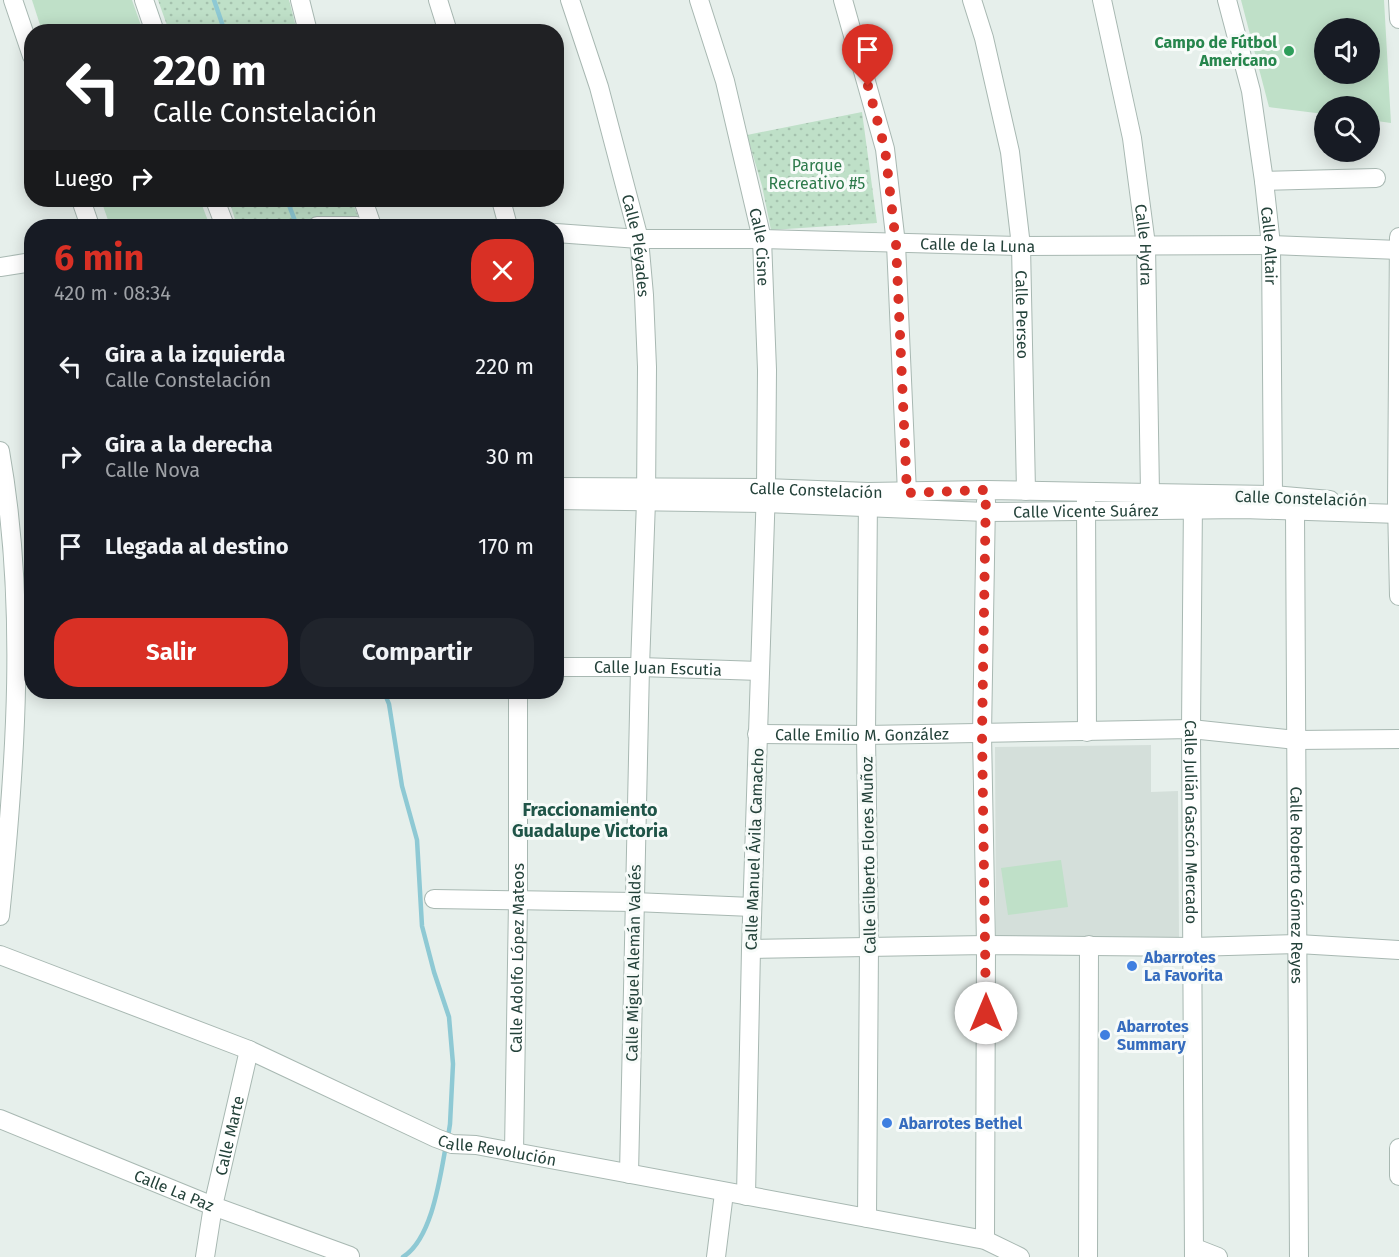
<!DOCTYPE html>
<html lang="es">
<head>
<meta charset="utf-8">
<style>
	body { margin:0; font-family:"Fira Sans",sans-serif; background:#20242c; color:#f1f3f6; height:100vh; display:flex; flex-direction:column; font-size:22px; white-space:nowrap }
	* { box-sizing:border-box; margin:0 }
	p { font-size:20px; color:#9ea1a6 }
	.icon { flex:none; width:33px; height:33px; fill:none; stroke:currentColor; stroke-width:2; stroke-linecap:round; stroke-linejoin:round }
	.map { position:relative; flex:1; overflow:hidden }
	.sheet { position:absolute; left:24px; top:219px; width:540px; height:480px; display:flex; flex-direction:column; background:#171b24; border-radius:24px; box-shadow:0 3px 15px #0003 }
	.sheet>* { flex:none }
	.banner { position:absolute; left:24px; top:24px; width:540px; height:183px; border-radius:24px; box-shadow:0 3px 15px #0003; background:#202124; color:#fff; overflow:hidden }
	.fabs { position:absolute; left:1314px; top:18px; display:grid; gap:12px }
	.fabs a { display:grid; place-items:center; width:66px; height:66px; border-radius:50%; background:#171b24; box-shadow:0 3px 15px #0003; font-size:30px }
	.pin { position:absolute; display:grid; place-items:center; width:51px; height:51px; color:#fff; margin:-62px -26px; border-radius:50% 50% 50% 0; rotate:-45deg; box-shadow:0 0 6px #0007 }
	.pin .icon { rotate:45deg }
	.me { position:absolute; width:66px; margin:-33px; rotate:0deg; stroke-linejoin:round; filter:drop-shadow(0 0 4px #0008) }
	.turn { display:flex; align-items:center; gap:21px; height:126px; padding:0 30px; font-size:27px }
	.turn .icon { width:78px; height:78px; stroke-width:2.5 }
	.turn b { display:block; font-size:42px; line-height:51px }
	.then { display:flex; align-items:center; height:57px; padding:0 30px; background:#0003; gap:12px; font-size:22px }
	.round { display:grid; place-items:center; flex:none; width:63px; height:63px; border-radius:24px; background:#20242c }
	.headline { display:flex; align-items:center; justify-content:space-between; height:102px; padding:0 30px }
	h1 { font-size:36px; font-weight:700; line-height:45px; color:#d93025 }
	.action { display:flex; gap:12px; margin-top:auto; padding:12px 30px }
	.action a { flex:1; height:69px; border-radius:24px; background:#d93025; color:#fff; font-size:24px; font-weight:700; line-height:69px; text-align:center }
	.action a+a { background:#20242c; color:#f1f3f6 }
	ul { padding:0; list-style:none }
	li { display:flex; align-items:center; gap:18px; height:90px; padding:0 30px }
	li div { flex:1 }
	li b { display:block; font-size:22px }
	li em { font-style:normal }
	.map>svg:first-child { display:block }
	.built { fill:#d4dfda }
	.grass { fill:#bfe0c8; fill-rule:evenodd }
	.park { fill:url(#park-dots) }
	.lines { fill:none; stroke-linecap:round; stroke-linejoin:round }
	.stream { stroke:#8ec9d4; stroke-width:4.5 }
	.minor-casing { stroke:#a8b8b2; stroke-width:20 }
	.tertiary-casing { stroke:#a8b8b2; stroke-width:20 }
	.minor { stroke:#fff; stroke-width:18 }
	.tertiary { stroke:#fff; stroke-width:18 }
	.route { stroke:#d93025; stroke-width:10; stroke-dasharray:0 18 }
	.leisure-dot { fill:#2e9e5b; stroke:#f7fbf9; stroke-width:2 }
	.shop-dot { fill:#3f7fe0; stroke:#f7fbf9; stroke-width:2 }
	.labels { text-anchor:middle; stroke-width:6; stroke-linejoin:round; paint-order:stroke }
	.leisure-label { font-size:16px; font-weight:bold; fill:#27864d; stroke:#f7fbf9; text-anchor:end }
	.park-label { font-size:16px; fill:#2d7a4b; stroke:#f7fbf9 }
	.street-label { font-size:16px; fill:#24423a; stroke:#f7fbf9 }
	.shop-label { font-size:16px; font-weight:bold; fill:#366cbe; stroke:#f7fbf9; text-anchor:start }
	.neighbourhood-label { font-size:18px; font-weight:bold; fill:#1f5548; stroke:#f7fbf9 }
</style>
</head>
<body>
<div class="map">
<svg width="1399" height="1257" viewBox="0 0 1399 1257">
	<defs>
		<pattern id="park-dots" width="8" height="8" patternUnits="userSpaceOnUse" patternTransform="scale(1.5)"><rect width="8" height="8" fill="#bfe0c8"/><path d="M2 2h.1M6 6h.1" fill="none" stroke="#a4c1ad" stroke-width="1.8" stroke-linecap="round"/></pattern>
	</defs>
	<rect width="100%" height="100%" fill="#e6efeb"/>
	<!-- built -->
	<polygon class="built" points="1151,745 1151,792 1178,791 1179,937 996,937 995,747"/>
	<!-- grass -->
	<g class="grass">
		<polygon points="32,0 132,0 143,31 42,31"/>
		<path d="M1241,0H1384L1391,123L1370,120V106H1324V114L1269,107ZM1370,28V74H1324V28Z"/>
		<polygon points="101,200 200,200 210,226 110,226"/>
		<polygon points="1061,860 1068,907 1008,915 1001,868"/>
	</g>
	<!-- park -->
	<g class="park">
		<polygon points="158,0 289,0 297,31 169,31"/>
		<polygon points="862,112 877,223 771,230 762,186 747,135"/>
		<polygon points="229,200 352,200 358,217 237,226"/>
	</g>
	<g class="lines">
		<!-- stream -->
		<g class="stream">
			<polyline points="214,0 225,32"/>
			<polyline points="287,200 297,226"/>
			<polyline points="384,692 389,704 402,786 417,840 422,926 434,972 449,1017 453,1064 450,1124 448,1137"/>
			<path d="M403,1257C432,1239 440,1178 446,1145"/>
		</g>
		<!-- minor casing -->
		<g class="minor-casing">
			<g id="minor">
				<polyline points="13,0 32,56"/>
				<polyline points="144,0 155,32"/>
				<polyline points="300,0 308,32"/>
				<polyline points="438,0 448,32"/>
				<path id="s1" d="M570,0L599,87L639,239L644,295L647,367L646,501L640,667L629,1174"/>
				<path id="s2" d="M699,0L725,81L762,239L767,370L766,488L751,949L746,1196"/>
				<polyline points="843,0 885,149 896,244 907,493"/>
				<path id="s3" d="M972,0L984,38L1010,152L1021,246L1026,491"/>
				<path id="s4" d="M1102,0L1132,138L1146,245L1150,493"/>
				<path id="s5" d="M1227,0L1251,91L1264,181L1271,245L1273,495"/>
				<polyline points="1398,0 1399,19"/>
				<polyline points="1264,181 1376,178"/>
				<polyline points="81,200 90,226"/>
				<polyline points="215,200 225,226"/>
				<polyline points="363,200 372,226"/>
				<polyline points="501,200 508,226"/>
				<polyline points="317,226 357,226"/>
				<path id="s6" d="M556,233L639,239H762L1021,246L1271,245L1399,250"/>
				<polyline points="1399,237 1397,502 1399,596"/>
				<polyline points="0,267 32,262"/>
				<path id="s7" d="M556,487L766,488L868,492L986,490L1150,493L1273,495L1330,500"/>
				<path id="s8" d="M556,500L765,503L986,512L1243,509L1399,514"/>
				<polyline points="1086,500 1087,732"/>
				<path id="s9" d="M1193,500L1191,729L1194,1257"/>
				<path id="s10" d="M1295,511L1299,1257"/>
				<path id="s11" d="M556,667H640L760,671"/>
				<path id="s12" d="M757,734L866,735L1191,729L1296,740L1399,739"/>
				<polyline points="434,899 634,902 752,907"/>
				<polyline points="751,949 986,945 1193,947 1298,944 1399,950"/>
				<path id="s13" d="M0,955L249,1050L436,1138L452,1144L476,1145L985,1240L1020,1257"/>
				<path id="s14" d="M0,1119L213,1206L350,1256"/>
				<polyline points="1399,1148 1399,1176"/>
				<path id="s15" d="M514,1152L518,901V692"/>
				<polyline points="867,1218 869,946 866,735 868,497"/>
				<polyline points="985,1240 986,945 982,734 986,501"/>
				<polyline points="1195,1248 1218,1257"/>
				<path id="s16" d="M205,1257L213,1206L249,1050"/>
				<polyline points="716,1257 724,1193"/>
				<polyline points="1088,1257 1089,945"/>
			</g>
		</g>
		<!-- tertiary casing -->
		<g class="tertiary-casing">
			<path id="tertiary" d="M0,451C27,603 16,763 0,916"/>
		</g>
		<!-- minor -->
		<use href="#minor" class="minor"/>
		<!-- tertiary -->
		<use href="#tertiary" class="tertiary"/>
	</g>
	<g class="lines">
		<!-- route -->
		<polyline class="route" points="868,86 885,149 896,244 907,493 986,490 982,734 986,1013"/>
	</g>
	<!-- markers -->
	<circle class="leisure-dot" cx="1289" cy="51" r="6"/>
	<g class="shop-dot">
		<circle cx="1132" cy="966" r="6"/>
		<circle cx="1105" cy="1035" r="6"/>
		<circle cx="887" cy="1123" r="6"/>
	</g>
	<g class="labels">
		<!-- leisure labels -->
		<g class="leisure-label">
			<text x="1277" y="48">Campo de Fútbol<tspan x="1277" dy="18">Americano</tspan></text>
		</g>
		<!-- park labels -->
		<g class="park-label">
			<text x="817" y="171">Parque<tspan x="817" dy="18">Recreativo #5</tspan></text>
		</g>
		<!-- street labels -->
		<g class="street-label">
			<text dy="6" stroke="none"><textPath href="#s6" startOffset="422">Calle de la Luna</textPath></text>
			<text dy="6" stroke="none"><textPath href="#s4" startOffset="249">Calle Hydra</textPath></text>
			<text dy="6" stroke="none"><textPath href="#s1" startOffset="255">Calle Pléyades</textPath></text>
			<text dy="6" stroke="none"><textPath href="#s5" startOffset="250">Calle Altair</textPath></text>
			<text dy="6" stroke="none"><textPath href="#s2" startOffset="255">Calle Cisne</textPath></text>
			<text dy="6" stroke="none"><textPath href="#s3" startOffset="320">Calle Perseo</textPath></text>
			<text dy="6" stroke="none"><textPath href="#s7" startOffset="260">Calle Constelación</textPath></text>
			<text transform="translate(1301 498) rotate(2)" y="6">Calle Constelación</text>
			<text dy="6" stroke="none"><textPath href="#s8" startOffset="530">Calle Vicente Suárez</textPath></text>
			<text dy="6" stroke="none"><textPath href="#s11" startOffset="102">Calle Juan Escutia</textPath></text>
			<text dy="6" stroke="none"><textPath href="#s12" startOffset="105">Calle Emilio M. González</textPath></text>
			<text dy="6" stroke="none"><textPath href="#s9" startOffset="322">Calle Julián Gascón Mercado</textPath></text>
			<text transform="translate(754 849) rotate(-88)" y="6">Calle Manuel Ávila Camacho</text>
			<text transform="translate(868 855) rotate(-91)" y="6">Calle Gilberto Flores Muñoz</text>
			<text dy="6" stroke="none"><textPath href="#s10" startOffset="374">Calle Roberto Gómez Reyes</textPath></text>
			<text dy="6" stroke="none"><textPath href="#s15" startOffset="194">Calle Adolfo López Mateos</textPath></text>
			<text transform="translate(633 963) rotate(-89)" y="6">Calle Miguel Alemán Valdés</text>
			<text dy="6" stroke="none"><textPath href="#s16" startOffset="124">Calle Marte</textPath></text>
			<text dy="6" stroke="none"><textPath href="#s13" startOffset="536">Calle Revolución</textPath></text>
			<text dy="6" stroke="none"><textPath href="#s14" startOffset="188">Calle La Paz</textPath></text>
		</g>
		<!-- shop labels -->
		<g class="shop-label">
			<text x="1144" y="963">Abarrotes<tspan x="1144" dy="18">La Favorita</tspan></text>
			<text x="1117" y="1032">Abarrotes<tspan x="1117" dy="18">Summary</tspan></text>
			<text x="899" y="1129">Abarrotes Bethel</text>
		</g>
		<!-- neighbourhood labels -->
		<g class="neighbourhood-label">
			<text x="590" y="816">Fraccionamiento<tspan x="590" dy="21">Guadalupe Victoria</tspan></text>
		</g>
	</g>
</svg>
<div class="fabs">
<a><svg class="icon" aria-label="sound" viewBox="0 0 24 24"><path d="M4 9h4l5-4v14l-5-4H4zM17 9q2 3 0 6"/></svg></a>
<a><svg class="icon" aria-label="search" viewBox="0 0 24 24"><circle cx="10" cy="10" r="6"/><path d="M15 15l6 6"/></svg></a>
</div>
<div class="pin" style="left:868px;top:86px;background:#d93025"><svg class="icon" aria-label="arrive" viewBox="0 0 24 24"><path d="M6 21V4h12l-3 4 3 4H6"/></svg></div>
<svg class="me" style="left:986px;top:1013px" viewBox="-20 -20 40 40"><circle r="19" fill="#fff"/><path d="M0-13L10 11 0 6-10 11z" fill="#d93025"/></svg>
<div class="banner">
<div class="turn"><svg class="icon" aria-label="left" viewBox="0 0 24 24"><path d="M17 20v-9H6M10 6l-5 5 5 5"/></svg><div><b>220 m</b>Calle Constelación</div></div>
<div class="then">Luego<svg class="icon" aria-label="right" viewBox="0 0 24 24"><path d="M7 20v-9h11M14 6l5 5-5 5"/></svg></div>
</div>
<section class="sheet">
<div class="headline"><div><h1>6 min</h1><p>420 m · 08:34</p></div><a class="round" style="background:#d93025;color:#fff"><svg class="icon" aria-label="close" viewBox="0 0 24 24"><path d="M6 6l12 12M18 6L6 18"/></svg></a></div>
<ul>
<li><svg class="icon" aria-label="left" viewBox="0 0 24 24"><path d="M17 20v-9H6M10 6l-5 5 5 5"/></svg><div><b>Gira a la izquierda</b><p>Calle Constelación</p></div><em>220 m</em></li>
<li><svg class="icon" aria-label="right" viewBox="0 0 24 24"><path d="M7 20v-9h11M14 6l5 5-5 5"/></svg><div><b>Gira a la derecha</b><p>Calle Nova</p></div><em>30 m</em></li>
<li><svg class="icon" aria-label="arrive" viewBox="0 0 24 24"><path d="M6 21V4h12l-3 4 3 4H6"/></svg><div><b>Llegada al destino</b></div><em>170 m</em></li>
</ul>
<div class="action"><a>Salir</a><a>Compartir</a></div>
</section>
</div>
</body>
</html>
